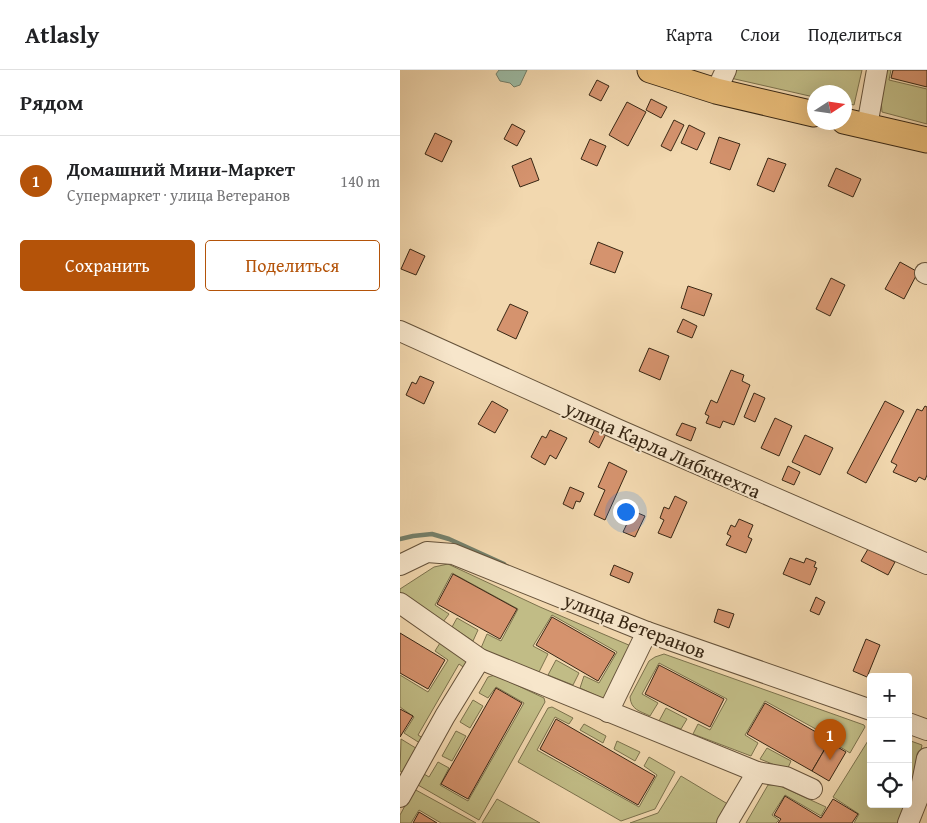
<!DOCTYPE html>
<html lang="ru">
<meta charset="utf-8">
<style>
:root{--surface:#fff;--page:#f2f2f2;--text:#202124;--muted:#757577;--line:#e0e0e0;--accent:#b45309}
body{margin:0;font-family:"Gentium Book Plus",serif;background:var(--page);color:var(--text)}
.controls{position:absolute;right:15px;bottom:15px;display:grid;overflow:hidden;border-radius:5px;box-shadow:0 5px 20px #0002}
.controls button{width:45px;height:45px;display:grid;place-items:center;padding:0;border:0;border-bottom:1px solid var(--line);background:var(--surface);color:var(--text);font:25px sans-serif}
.compass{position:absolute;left:407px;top:15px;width:45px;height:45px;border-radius:50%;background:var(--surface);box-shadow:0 5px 20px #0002;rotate:78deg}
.you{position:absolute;left:225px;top:441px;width:18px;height:18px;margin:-12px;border:4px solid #fff;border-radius:50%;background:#1a73e8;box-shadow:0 0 0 8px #1a73e833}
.badge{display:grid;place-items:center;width:32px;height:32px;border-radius:50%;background:var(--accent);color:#fff;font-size:16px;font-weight:700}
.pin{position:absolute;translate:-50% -41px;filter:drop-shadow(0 1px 2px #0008)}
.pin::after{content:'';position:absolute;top:26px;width:18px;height:15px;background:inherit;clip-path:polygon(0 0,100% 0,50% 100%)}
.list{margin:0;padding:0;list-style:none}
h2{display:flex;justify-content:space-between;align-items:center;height:65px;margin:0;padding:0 20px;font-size:21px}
h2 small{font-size:16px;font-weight:400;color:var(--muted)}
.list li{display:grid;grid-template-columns:32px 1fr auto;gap:15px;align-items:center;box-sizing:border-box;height:90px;padding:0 20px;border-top:1px solid var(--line)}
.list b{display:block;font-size:19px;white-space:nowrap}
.list p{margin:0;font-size:16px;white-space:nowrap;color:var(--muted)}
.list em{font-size:16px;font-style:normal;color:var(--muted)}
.actions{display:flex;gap:10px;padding:15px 20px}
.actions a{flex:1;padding:11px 0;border:1px solid var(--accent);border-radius:5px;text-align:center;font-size:18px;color:var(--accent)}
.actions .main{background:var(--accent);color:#fff}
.icon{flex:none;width:28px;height:28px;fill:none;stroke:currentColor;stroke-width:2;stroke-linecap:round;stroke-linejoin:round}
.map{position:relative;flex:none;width:527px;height:753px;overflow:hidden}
header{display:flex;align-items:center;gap:30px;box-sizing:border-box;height:70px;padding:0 25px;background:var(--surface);border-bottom:1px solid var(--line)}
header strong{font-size:24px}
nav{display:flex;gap:28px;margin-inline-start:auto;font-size:18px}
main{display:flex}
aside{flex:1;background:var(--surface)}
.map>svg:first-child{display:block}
.green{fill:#c1bc86;stroke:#7c724d}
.water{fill:#9cbba5;stroke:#74806b}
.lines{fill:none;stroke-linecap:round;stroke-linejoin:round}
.stream{stroke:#74806b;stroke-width:4.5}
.building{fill:#d5936e;stroke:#382714}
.minor-casing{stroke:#66533b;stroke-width:22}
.major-casing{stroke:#382714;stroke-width:27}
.minor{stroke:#f7e6cb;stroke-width:20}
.major{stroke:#e9bc78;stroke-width:25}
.labels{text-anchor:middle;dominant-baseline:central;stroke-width:4;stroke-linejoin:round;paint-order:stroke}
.street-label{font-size:20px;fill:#382714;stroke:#f7e6cb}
</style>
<header>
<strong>Atlasly</strong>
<nav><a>Карта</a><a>Слои</a><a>Поделиться</a></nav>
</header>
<main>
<aside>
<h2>Рядом<small></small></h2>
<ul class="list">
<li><span class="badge">1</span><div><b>Домашний Мини-Маркет</b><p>Супермаркет · улица Ветеранов</p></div><em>140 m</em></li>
</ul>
<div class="actions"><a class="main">Сохранить</a><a>Поделиться</a></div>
</aside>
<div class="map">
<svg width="527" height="753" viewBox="0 0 527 753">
<rect width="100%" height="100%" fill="#f2d8af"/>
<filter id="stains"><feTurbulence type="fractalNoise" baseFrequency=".004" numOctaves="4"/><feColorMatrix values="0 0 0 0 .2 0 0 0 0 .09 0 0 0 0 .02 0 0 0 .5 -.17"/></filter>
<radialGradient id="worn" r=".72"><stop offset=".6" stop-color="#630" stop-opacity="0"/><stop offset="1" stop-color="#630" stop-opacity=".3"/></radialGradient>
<g class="green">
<polygon points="329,0 462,0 454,35 445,33 444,22 414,22 414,27 326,7"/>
<polygon points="484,0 491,0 489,10 527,19 527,54 482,42 480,17"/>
<polygon points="48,494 140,537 231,576 208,626 202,628 180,618 184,606 199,613 217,582 152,545 133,576 148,584 139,602 92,585 81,578 87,564 101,571 118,539 52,503 35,535 49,544 43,552 0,523 0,519 34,497"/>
<polygon points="57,548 78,560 73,571 52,557"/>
<polygon points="40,573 65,588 67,593 66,599 59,594 18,665 26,670 23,675 4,663 14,647 0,637 0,605 28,622 48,590 35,581"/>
<path d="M264,584L464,655L465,657L450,683L432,672V668L365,631L345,665L358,673L351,686L293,664L298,654L310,660L327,629L259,593L242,624L258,633L250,646C240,641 231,640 230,627L249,591L255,587Z"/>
<polygon points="156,590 179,603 173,615 148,605"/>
<polygon points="95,605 144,628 145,632 79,750 18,715 24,704 29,707 38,692 49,698 40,715 68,731 124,633 96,617 88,628 79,623 88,607"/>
<polygon points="73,630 83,636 70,658 60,652"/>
<polygon points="152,637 173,648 169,654 155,647 137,680 239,737 257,705 244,696 249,687 275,702 255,739 221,751 118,692 148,638"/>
<polygon points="266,638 287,649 281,659 259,651"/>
<polygon points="184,654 206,666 203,673 180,660"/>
<polygon points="56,661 66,666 52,691 42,686"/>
<polygon points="471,666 471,734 508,734 508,670 522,675 514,719 502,753 454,753 459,744 433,727"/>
<polygon points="1,669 19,680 6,704 0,701"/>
<polygon points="217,671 240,682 235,691 214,679"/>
<polygon points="367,678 391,691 387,700 360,689"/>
<polygon points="281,706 331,736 322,753 230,753 258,743"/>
<polygon points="368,715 378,715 426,737 421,746 385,725 372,745 379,750 376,753 346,753"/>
<polygon points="14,719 76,753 41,753 19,740 11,753 0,753 0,745"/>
<polygon points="97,729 140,753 82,753"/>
</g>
<polygon class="water" points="99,0 127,0 120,15 114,17 110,13 100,11 96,4"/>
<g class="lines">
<polyline class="stream" points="0,469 13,466 32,464 49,469 104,494"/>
</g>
<g class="building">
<polygon points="493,0 527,0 527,17 491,8"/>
<polygon points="197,10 209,16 201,31 189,25"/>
<polygon points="251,29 267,37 261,48 246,40"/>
<polygon points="227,32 246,42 228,76 209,65"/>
<polygon points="274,50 284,55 271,81 261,76"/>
<polygon points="112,54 125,61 117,76 104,69"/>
<polygon points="289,55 305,63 297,80 281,73"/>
<polygon points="35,63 52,71 42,92 25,84"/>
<polygon points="319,67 340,74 330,100 310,93"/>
<polygon points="190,69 206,76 197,96 181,89"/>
<polygon points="131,88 139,110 120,117 112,96"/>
<polygon points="368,88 386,94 374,122 357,115"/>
<polygon points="436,98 461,109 453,127 428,116"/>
<polygon points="198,172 223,182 215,203 190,194"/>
<polygon points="10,179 25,186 16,205 1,199"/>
<polygon points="500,192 518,202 504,229 485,219"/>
<polygon points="431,208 445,215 430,246 416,239"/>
<polygon points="288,216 312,224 304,246 281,238"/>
<polygon points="110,234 128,242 116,269 97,260"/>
<polygon points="283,249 297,256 292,268 277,262"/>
<polygon points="249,278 269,286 260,310 239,301"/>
<polygon points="331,300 344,305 342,311 350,315 334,355 323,351 320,358 306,353 309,346 305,344 311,330 317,333"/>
<polygon points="20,306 34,312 24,334 6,325 12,312 16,314"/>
<polygon points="354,323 365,328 355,352 344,347"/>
<polygon points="92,331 108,340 95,363 78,354"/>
<polygon points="485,331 504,341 466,413 447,403"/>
<polygon points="525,336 527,337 527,405 525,410 519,407 516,412 493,402 497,395 491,392 517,339 522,341"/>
<polygon points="375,348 392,356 379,386 361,378"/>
<polygon points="282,353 296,358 291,371 276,365"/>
<polygon points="196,357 207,362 199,378 189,372"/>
<polygon points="150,360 167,368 156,389 150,385 145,395 131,387 142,366 146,368"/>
<polygon points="405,365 433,378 420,405 392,392"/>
<polygon points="209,392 227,401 205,450 194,445 205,420 198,417"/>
<polygon points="388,396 400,402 394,415 382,410"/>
<polygon points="170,417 184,423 180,432 176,431 173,439 163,434"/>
<polygon points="275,426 287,432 271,468 258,463 264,450 260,448 264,437 269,439"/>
<polygon points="233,441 245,446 235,467 223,462"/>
<polygon points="339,449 353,455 348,467 352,469 346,483 326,475 331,466 327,464 331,455 335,457"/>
<polygon points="468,479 495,492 488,505 461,491"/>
<polygon points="390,488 404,493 406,488 416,492 414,497 417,498 410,515 383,504"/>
<polygon points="214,495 233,503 229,513 210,505"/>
<polygon points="53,504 117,539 100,569 37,534"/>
<polygon points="416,527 425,532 419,545 410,541"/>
<polygon points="318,539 334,544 329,558 314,552"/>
<polygon points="152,547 215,583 198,611 136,575"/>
<polygon points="0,563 45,590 28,619 0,603"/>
<polygon points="466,569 480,575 467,607 453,601"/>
<polygon points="259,595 324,629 310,657 245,624"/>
<polygon points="96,618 122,633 68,729 41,714"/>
<polygon points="365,633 430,670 412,701 347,664"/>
<polygon points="0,639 13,646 0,667"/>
<polygon points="156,649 255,706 238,735 140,679"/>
<polygon points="429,672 446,682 429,711 412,701"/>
<polygon points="385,726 421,748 433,729 458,744 452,753 378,753 381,749 374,745"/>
<polygon points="19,742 37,753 13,753"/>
</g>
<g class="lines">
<defs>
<g id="minor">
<polyline points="316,21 326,0"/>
<polyline points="467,56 477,0"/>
<polyline points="525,203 527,204"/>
<polyline points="0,261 217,359 527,494"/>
<polyline points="0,495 27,482 53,484 247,562 471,640"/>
<polyline points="0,533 80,589 357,702 386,707 412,719"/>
<polyline points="208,642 247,562"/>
<polyline points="508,653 527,660"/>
<polyline points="0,727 45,646 80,589"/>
<polyline points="327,753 357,702"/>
<polyline points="508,753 520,723 527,688"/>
</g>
<g id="major">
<polyline points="250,0 316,21 414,44"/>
<polyline points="444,51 527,70"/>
</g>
</defs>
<use href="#minor" class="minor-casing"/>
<use href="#major" class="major-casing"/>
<use href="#minor" class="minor"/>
<use href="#major" class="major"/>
</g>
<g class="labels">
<g class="street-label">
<text transform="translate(263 379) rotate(24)">улица Карла Либкнехта</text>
<text transform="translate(235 555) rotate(21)">улица Ветеранов</text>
</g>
</g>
<rect width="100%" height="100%" filter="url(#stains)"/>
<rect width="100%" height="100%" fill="url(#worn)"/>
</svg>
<div class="controls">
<button>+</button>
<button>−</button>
<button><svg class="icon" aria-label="locate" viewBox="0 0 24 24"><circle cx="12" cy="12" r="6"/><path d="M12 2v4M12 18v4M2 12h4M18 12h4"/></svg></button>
</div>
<svg class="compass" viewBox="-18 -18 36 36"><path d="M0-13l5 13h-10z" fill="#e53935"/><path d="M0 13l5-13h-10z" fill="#757577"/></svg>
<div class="you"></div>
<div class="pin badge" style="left:430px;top:690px">1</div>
</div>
</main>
